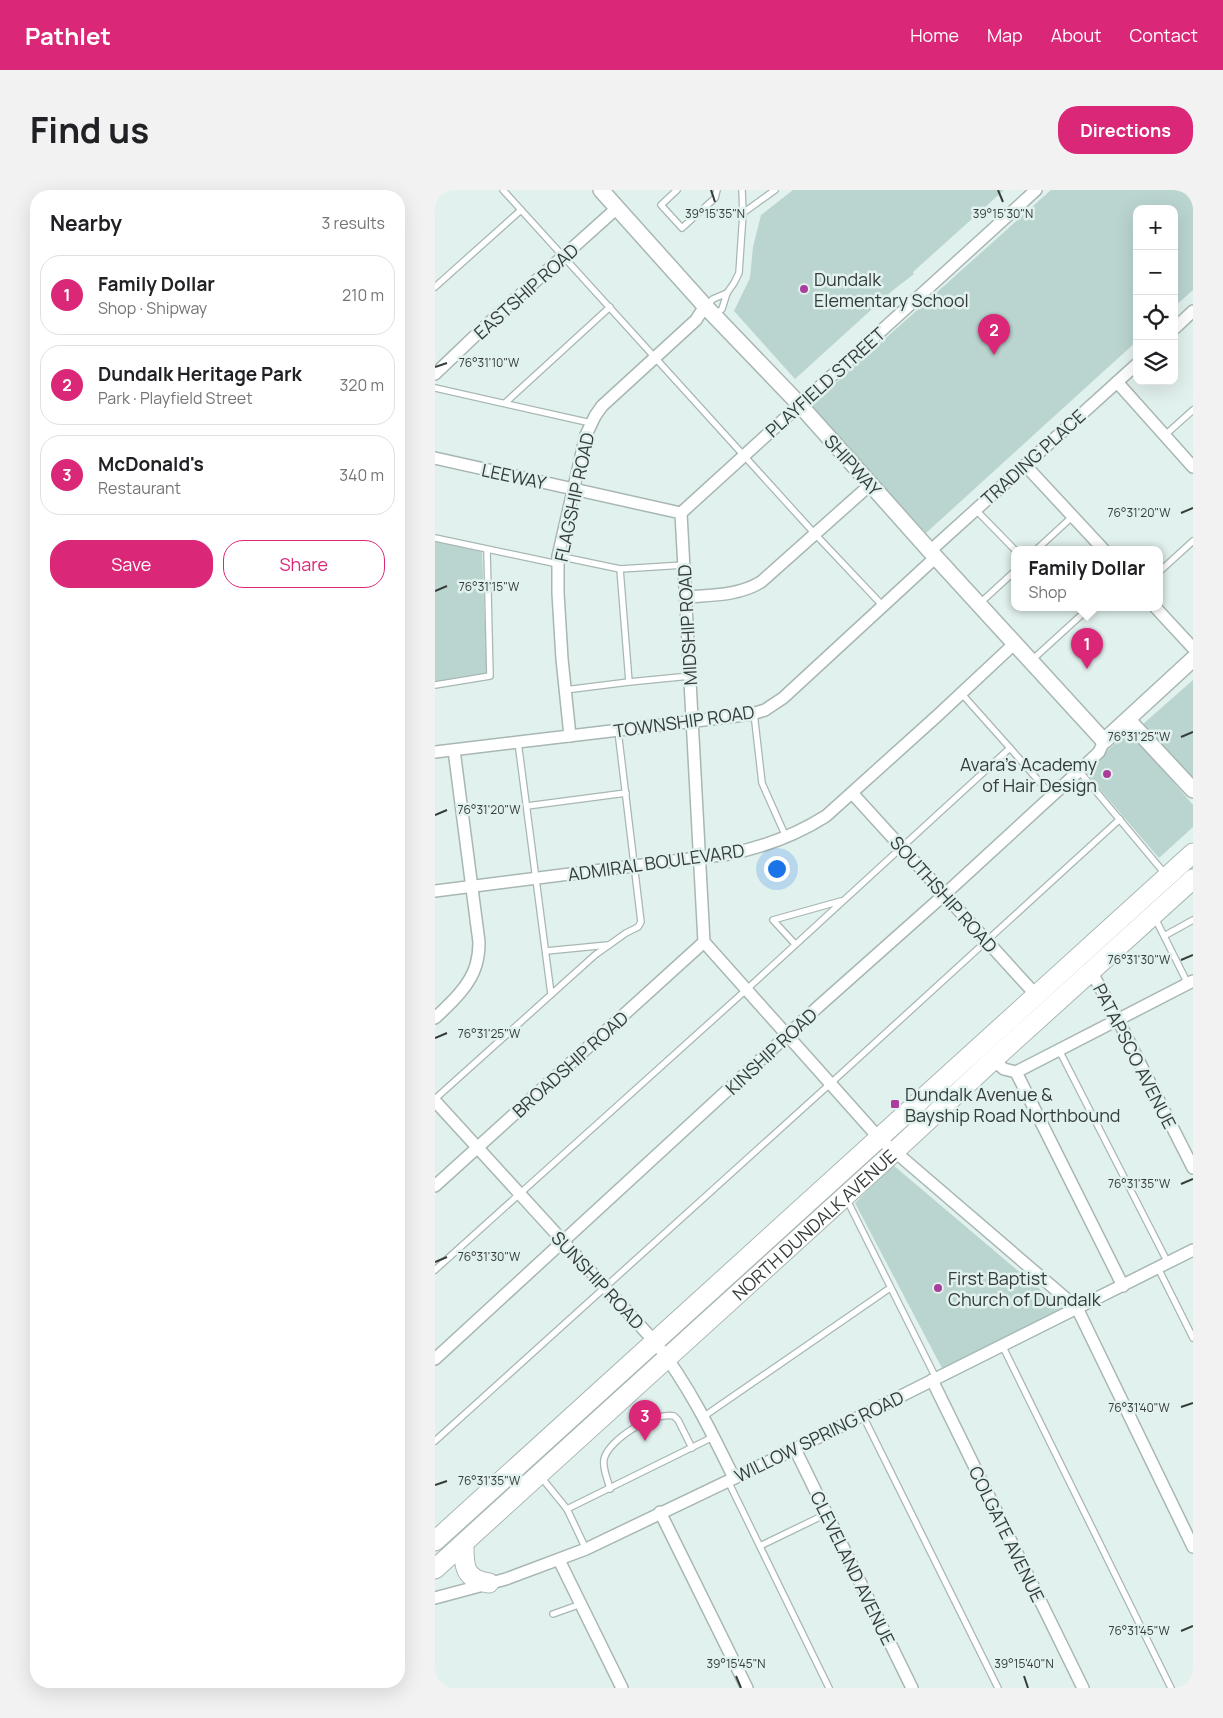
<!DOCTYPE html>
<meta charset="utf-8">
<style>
:root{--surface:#fff;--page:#f2f2f2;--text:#202124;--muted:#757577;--line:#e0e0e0;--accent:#db2777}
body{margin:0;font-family:Manrope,sans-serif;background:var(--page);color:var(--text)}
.controls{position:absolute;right:15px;top:15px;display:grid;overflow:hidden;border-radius:10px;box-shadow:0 5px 20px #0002}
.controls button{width:45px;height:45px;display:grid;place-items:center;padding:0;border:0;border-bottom:1px solid var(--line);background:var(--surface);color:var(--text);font:25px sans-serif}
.you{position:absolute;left:341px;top:678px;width:18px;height:18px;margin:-12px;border:4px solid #fff;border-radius:50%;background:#1a73e8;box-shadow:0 0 0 8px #1a73e833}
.badge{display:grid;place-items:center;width:32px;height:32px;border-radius:50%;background:var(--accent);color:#fff;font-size:16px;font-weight:700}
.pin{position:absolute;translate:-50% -41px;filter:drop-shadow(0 1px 2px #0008)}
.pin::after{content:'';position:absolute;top:26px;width:18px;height:15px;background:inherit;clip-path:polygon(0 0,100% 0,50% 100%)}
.popup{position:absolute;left:576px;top:356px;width:152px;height:65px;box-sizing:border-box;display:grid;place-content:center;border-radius:10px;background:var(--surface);filter:drop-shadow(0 1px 4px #0005);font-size:16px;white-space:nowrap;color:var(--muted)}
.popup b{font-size:19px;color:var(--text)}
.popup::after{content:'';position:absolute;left:50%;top:100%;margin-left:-10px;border:10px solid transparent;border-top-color:var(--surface)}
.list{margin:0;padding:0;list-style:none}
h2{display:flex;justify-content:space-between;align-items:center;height:65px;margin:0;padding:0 20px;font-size:21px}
h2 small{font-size:16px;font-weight:400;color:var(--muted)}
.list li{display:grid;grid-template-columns:32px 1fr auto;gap:15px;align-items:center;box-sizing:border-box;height:80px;margin:0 10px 10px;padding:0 10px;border:1px solid var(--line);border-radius:20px}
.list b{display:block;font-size:19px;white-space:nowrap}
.list p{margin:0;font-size:16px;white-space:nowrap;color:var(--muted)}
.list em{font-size:16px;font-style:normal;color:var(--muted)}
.actions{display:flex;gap:10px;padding:15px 20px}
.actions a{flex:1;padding:11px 0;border:1px solid var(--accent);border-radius:20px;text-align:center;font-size:18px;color:var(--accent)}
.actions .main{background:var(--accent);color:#fff}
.icon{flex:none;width:28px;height:28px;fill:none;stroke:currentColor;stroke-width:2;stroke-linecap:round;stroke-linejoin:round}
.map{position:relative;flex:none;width:758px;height:1498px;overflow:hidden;border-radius:20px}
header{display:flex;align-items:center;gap:30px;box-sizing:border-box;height:70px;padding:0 25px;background:var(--accent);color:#fff}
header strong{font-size:24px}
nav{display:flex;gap:28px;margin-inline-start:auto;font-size:18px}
.intro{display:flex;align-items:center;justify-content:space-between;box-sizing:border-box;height:120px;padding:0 30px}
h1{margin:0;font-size:35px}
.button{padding:12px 22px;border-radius:20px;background:var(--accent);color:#fff;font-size:18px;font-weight:700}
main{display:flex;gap:30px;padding:0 30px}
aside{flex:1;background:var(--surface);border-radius:20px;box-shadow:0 5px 20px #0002}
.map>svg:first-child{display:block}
.green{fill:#bad4cf}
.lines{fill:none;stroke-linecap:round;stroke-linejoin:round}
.service-casing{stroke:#a8b7b4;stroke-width:8}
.minor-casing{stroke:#a8b7b4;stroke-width:14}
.tertiary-casing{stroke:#a8b7b4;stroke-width:18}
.primary-casing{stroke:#a8b7b4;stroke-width:21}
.service{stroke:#fff;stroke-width:5.5}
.minor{stroke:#fff;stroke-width:11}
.tertiary{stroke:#fff;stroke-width:15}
.primary{stroke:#fff;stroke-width:19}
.ticks{fill:none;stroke:#353c3a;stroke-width:2}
.poi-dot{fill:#ab3e9d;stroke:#e1f1ee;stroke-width:2}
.labels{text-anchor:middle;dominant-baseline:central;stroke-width:5;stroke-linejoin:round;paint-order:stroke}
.poi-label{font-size:18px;fill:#353c3a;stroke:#e1f1ee;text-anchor:start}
.street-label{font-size:18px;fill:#353c3a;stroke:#e1f1ee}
.ticks-label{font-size:12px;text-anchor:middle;fill:#353c3a;stroke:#e1f1ee;stroke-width:5;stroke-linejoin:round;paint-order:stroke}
</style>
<header>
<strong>Pathlet</strong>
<nav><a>Home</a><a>Map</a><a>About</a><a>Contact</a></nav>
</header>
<div class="intro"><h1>Find us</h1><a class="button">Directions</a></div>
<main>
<aside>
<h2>Nearby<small>3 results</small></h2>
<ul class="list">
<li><span class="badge">1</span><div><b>Family Dollar</b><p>Shop · Shipway</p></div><em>210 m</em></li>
<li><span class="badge">2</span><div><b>Dundalk Heritage Park</b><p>Park · Playfield Street</p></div><em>320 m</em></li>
<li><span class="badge">3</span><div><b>McDonald's</b><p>Restaurant</p></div><em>340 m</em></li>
</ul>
<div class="actions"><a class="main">Save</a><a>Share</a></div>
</aside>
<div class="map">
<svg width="758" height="1498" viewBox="0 0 758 1498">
<rect width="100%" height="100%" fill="#e1f1ee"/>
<g class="green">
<polygon points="358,0 569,0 478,82 479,84 457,101 360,189 299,121 315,88 318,57 326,25"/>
<polygon points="616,0 758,0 758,100 739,117 739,19 702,19 702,151 491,343 375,216"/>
<polygon points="0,351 47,362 52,485 0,493"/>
<polygon points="758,490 758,589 707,535"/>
<polygon points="698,545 758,615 758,637 724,668 650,582 687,547"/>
<polygon points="458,975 627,1118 508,1180 420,1013"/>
</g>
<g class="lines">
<defs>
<g id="service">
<polyline points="68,0 380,344 448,416"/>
<polyline points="242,0 226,15 247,38 280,8 282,0"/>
<polyline points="308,23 340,0"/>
<polyline points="0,97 86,20"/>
<polyline points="271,116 278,109 292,103"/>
<polyline points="280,125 287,119 292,103 299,93 304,83 308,23 307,0"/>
<polyline points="0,198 156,233"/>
<polyline points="70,213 175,117"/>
<polyline points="729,246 758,220"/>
<polyline points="540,319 580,360"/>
<polyline points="0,348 123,374"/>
<polyline points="601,360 638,326"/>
<polyline points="123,366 185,379 249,375"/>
<polyline points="185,379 194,492"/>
<polyline points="724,382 758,351"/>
<polyline points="544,414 580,381"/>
<polyline points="597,470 654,418"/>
<polyline points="0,495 55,486 52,360"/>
<polyline points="130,500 194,492 255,486"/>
<polyline points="526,503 575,558"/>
<polyline points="319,523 327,593 351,647"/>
<polyline points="83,552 116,804"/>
<polyline points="644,581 731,685"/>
<polyline points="92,616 191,603"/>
<polyline points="720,728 729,746 758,730"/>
<polyline points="729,746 753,794"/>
<polyline points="360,754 338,730 406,711"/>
<polyline points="111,761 173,755"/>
<polyline points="624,860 733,1073"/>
<polyline points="0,909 160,765 191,743 203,737 206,732 183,541"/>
<polyline points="411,1008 501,1188"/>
<polyline points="723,1078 758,1148"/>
<polyline points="0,1080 311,800 575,558 616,605"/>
<polyline points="567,1155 736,1498"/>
<polyline points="427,1224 563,1498"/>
<polyline points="268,1227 455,1098"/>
<polyline points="0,1251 396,893 685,629"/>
<polyline points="106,1287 132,1319 151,1359"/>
<polyline points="293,1291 394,1498"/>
<path d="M175,1299C173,1290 167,1278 169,1269C174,1249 220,1221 239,1226L243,1230L257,1258"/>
<polyline points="132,1319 278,1247"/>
<polyline points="325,1356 391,1324"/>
<polyline points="118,1424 146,1414"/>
</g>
<g id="minor">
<polyline points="739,139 758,121"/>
<polyline points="0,184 45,141 182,18"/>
<polyline points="682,192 758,277"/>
<polyline points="0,268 246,323"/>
<polyline points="590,275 669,360"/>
<polyline points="246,323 601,0"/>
<polyline points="246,323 269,752"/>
<polyline points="495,361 702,174"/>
<path d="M251,407C276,405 303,406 326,392L436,294"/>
<polyline points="721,418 758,458"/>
<polyline points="135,546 127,469 123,403 123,366 151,245 160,226 167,216 261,130 270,116"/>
<polyline points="0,562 294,527 317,524 330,520 348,508 501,367"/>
<polyline points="417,603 601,805"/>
<path d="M0,701L294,664C329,657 361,645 391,626L502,526L579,454"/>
<polyline points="269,752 444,948 642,1118 758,1357"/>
<polyline points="656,781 683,830 758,978"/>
<path d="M0,828C15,814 35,796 41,775C43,768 44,759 44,752L19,560"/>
<polyline points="558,870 569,879 581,882 758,791"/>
<polyline points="581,882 688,1096"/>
<path d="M0,911L220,1152C253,1194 276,1241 299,1288"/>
<polyline points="0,996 269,752"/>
<polyline points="0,1169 384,816 510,704 644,581 664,562 669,551"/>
<polyline points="497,1190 648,1498"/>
<polyline points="360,1259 477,1498"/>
<polyline points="225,1322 312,1498"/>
<polyline points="124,1370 187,1498"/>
<polyline points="0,1408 71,1389 151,1359 360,1259 758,1060"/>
</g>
<g id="tertiary">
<polyline points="166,0 270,116 365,215 495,361 669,551 758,469"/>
<polyline points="693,530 758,600"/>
</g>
<g id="primary">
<polyline points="0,1351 758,663"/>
<path d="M29,1353C29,1375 28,1389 54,1393"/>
<path id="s1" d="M0,1379L460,961L558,870L758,689"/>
</g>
</defs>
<use href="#service" class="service-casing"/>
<use href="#minor" class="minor-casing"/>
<use href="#tertiary" class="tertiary-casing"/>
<use href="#primary" class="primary-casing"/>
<use href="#service" class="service"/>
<use href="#minor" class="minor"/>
<use href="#tertiary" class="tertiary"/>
<use href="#primary" class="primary"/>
</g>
<path class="ticks" d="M276,0L280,12M563,0L568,12M0,177L12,173M746,323L758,318M0,401L12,396M746,547L758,542M0,625L12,620M746,770L758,765M0,848L12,843M746,994L758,989M0,1072L12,1067M746,1217L758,1213M0,1295L12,1291M746,1441L758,1436M301,1486L306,1498M589,1486L593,1498"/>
<g class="poi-dot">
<circle cx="369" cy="99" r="5"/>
<circle cx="672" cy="584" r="5"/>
<rect x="455" y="909" width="10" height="10" rx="2.5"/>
<circle cx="503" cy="1098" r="5"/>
</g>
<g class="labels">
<g class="poi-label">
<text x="379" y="89">Dundalk<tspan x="379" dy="21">Elementary School</tspan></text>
<text x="662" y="574" text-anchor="end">Avara's Academy<tspan x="662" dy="21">of Hair Design</tspan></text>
<text x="470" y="904">Dundalk Avenue &amp;<tspan x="470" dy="21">Bayship Road Northbound</tspan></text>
<text x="513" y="1088">First Baptist<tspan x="513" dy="21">Church of Dundalk</tspan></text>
</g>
<g class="street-label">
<text transform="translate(91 101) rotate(-42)">EASTSHIP ROAD</text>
<text transform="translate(390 192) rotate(-42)">PLAYFIELD STREET</text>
<text transform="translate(598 267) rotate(-42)">TRADING PLACE</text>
<text transform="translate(418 275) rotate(48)">SHIPWAY</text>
<text transform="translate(79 286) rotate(12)">LEEWAY</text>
<text transform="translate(139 307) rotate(-78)">FLAGSHIP ROAD</text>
<text transform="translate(252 435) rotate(-93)">MIDSHIP ROAD</text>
<text transform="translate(249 531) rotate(-8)">TOWNSHIP ROAD</text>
<text transform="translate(221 672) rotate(-8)">ADMIRAL BOULEVARD</text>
<text transform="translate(509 704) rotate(48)">SOUTHSHIP ROAD</text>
<text transform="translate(336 861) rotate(-43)">KINSHIP ROAD</text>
<text transform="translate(700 866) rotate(63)">PATAPSCO AVENUE</text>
<text transform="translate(135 874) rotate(-42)">BROADSHIP ROAD</text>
<text stroke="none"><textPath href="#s1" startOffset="512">NORTH DUNDALK AVENUE</textPath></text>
<text transform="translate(163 1090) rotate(47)">SUNSHIP ROAD</text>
<text transform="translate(384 1246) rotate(-26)">WILLOW SPRING ROAD</text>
<text transform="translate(572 1344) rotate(64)">COLGATE AVENUE</text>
<text transform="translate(418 1378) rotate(64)">CLEVELAND AVENUE</text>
</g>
</g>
<g class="ticks-label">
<text x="280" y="28">39°15'35"N</text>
<text x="568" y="28">39°15'30"N</text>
<text x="54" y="177">76°31'10"W</text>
<text x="704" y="327">76°31'20"W</text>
<text x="54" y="401">76°31'15"W</text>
<text x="704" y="551">76°31'25"W</text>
<text x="54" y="624">76°31'20"W</text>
<text x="704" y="774">76°31'30"W</text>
<text x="54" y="848">76°31'25"W</text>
<text x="704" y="998">76°31'35"W</text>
<text x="54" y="1071">76°31'30"W</text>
<text x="704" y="1222">76°31'40"W</text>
<text x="54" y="1295">76°31'35"W</text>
<text x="704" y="1445">76°31'45"W</text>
<text x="301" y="1478">39°15'45"N</text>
<text x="589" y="1478">39°15'40"N</text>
</g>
</svg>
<div class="controls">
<button>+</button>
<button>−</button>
<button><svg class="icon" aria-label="locate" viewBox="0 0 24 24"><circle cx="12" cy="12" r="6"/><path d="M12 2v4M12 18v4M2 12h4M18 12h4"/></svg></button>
<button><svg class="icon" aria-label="layers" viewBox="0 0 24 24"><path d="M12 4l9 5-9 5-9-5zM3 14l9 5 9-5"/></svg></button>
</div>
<div class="you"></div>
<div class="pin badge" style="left:652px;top:479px">1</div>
<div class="popup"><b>Family Dollar</b>Shop</div>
<div class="pin badge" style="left:559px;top:165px">2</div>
<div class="pin badge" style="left:210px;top:1251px">3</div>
</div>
</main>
